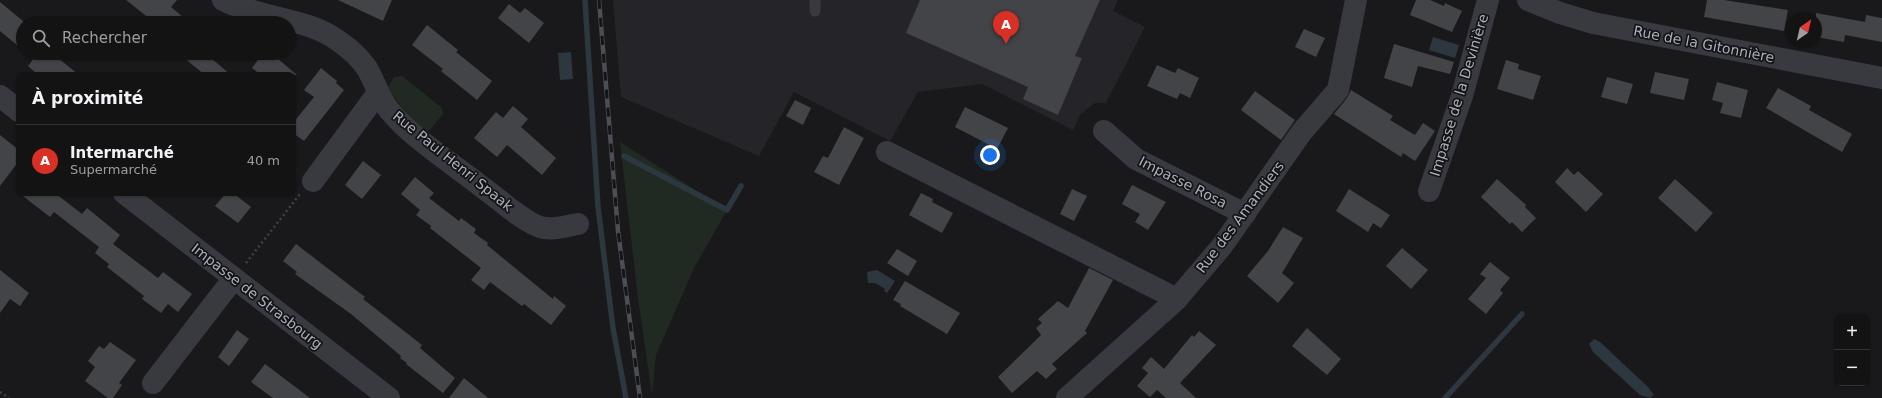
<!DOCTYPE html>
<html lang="fr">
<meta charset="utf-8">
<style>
:root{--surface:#131314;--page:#202022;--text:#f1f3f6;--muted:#9d9ea0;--line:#323234;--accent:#d93025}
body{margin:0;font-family:"DejaVu Sans",sans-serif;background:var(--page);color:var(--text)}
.controls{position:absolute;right:12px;bottom:12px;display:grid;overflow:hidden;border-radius:8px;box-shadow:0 1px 3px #0004}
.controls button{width:36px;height:36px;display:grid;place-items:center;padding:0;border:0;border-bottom:1px solid var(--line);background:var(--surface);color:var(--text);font:20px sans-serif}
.compass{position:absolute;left:1786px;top:12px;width:36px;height:36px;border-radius:50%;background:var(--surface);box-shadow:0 1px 3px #0004;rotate:34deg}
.you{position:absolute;left:990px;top:155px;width:14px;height:14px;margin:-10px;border:3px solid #fff;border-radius:50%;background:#1a73e8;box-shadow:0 0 0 6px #1a73e833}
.badge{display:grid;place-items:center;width:26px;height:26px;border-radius:50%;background:var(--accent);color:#fff;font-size:13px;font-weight:700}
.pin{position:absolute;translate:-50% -33px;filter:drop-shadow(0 1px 2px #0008)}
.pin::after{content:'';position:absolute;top:21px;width:14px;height:12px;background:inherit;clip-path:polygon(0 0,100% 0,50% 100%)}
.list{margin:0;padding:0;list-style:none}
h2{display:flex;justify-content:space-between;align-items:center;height:52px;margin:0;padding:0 16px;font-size:17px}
h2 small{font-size:13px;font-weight:400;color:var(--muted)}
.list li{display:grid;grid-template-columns:26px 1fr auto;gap:12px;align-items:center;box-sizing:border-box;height:72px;padding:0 16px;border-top:1px solid var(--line)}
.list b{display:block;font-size:15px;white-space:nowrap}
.list p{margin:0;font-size:13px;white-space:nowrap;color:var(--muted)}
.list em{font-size:13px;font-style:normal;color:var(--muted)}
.icon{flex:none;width:22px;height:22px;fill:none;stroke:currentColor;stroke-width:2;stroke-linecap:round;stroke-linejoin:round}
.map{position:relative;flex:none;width:1882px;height:398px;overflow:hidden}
.search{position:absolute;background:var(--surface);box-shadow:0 1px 3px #0004;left:16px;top:16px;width:280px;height:44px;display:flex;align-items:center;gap:10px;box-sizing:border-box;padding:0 14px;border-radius:22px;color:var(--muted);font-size:15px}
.panel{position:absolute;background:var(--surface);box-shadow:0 1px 3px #0004;left:16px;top:72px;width:280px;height:124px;border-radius:8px}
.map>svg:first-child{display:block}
.built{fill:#252428}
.green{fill:#202a22}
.water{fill:#2d3740}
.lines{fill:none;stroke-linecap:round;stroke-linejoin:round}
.stream{stroke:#2d3740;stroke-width:5.5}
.building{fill:#434448}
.path{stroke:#3f4147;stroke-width:2.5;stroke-dasharray:2 3;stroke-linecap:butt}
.lane{stroke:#393a40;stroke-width:11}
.street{stroke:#393a40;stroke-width:22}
.rail-casing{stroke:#4c4e56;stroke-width:4.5}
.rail{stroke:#141416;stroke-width:3;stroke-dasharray:9;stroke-linecap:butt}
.labels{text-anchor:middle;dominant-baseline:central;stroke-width:3.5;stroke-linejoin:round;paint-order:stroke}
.street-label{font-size:14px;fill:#aaafbc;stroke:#141416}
</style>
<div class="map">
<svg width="1882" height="398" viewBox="0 0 1882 398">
<rect width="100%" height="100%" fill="#19191b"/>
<polygon class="built" points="613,0 1118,0 1113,11 1145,27 1106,103 1095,103 1086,110 1080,115 1073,130 982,84 918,92 890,141 794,92 759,156 621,97"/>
<g class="green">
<path d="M402,76L442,108L443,114L428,132C411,119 399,106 388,87L394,77Z"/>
<polygon points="620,142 727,210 694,268 656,355 652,395 638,298"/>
</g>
<g class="water">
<polygon points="1433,37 1459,45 1455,58 1429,50"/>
<polygon points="571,52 573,79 560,80 558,53"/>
<polygon points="877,270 895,281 887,293 884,291 885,289 875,283 868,283 867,272"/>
<polygon points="1594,339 1600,342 1648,387 1654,395 1650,398 1640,395 1593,352 1589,344"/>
</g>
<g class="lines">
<g class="stream">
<polyline points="585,0 598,207 613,328 626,398"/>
<polyline points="624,156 727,210 741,186"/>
<polyline points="1445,398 1522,314"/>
</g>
</g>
<g class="building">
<polygon points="126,0 177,0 171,7 190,23 155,23"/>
<polygon points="338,0 392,0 383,21"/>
<polygon points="920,0 1100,0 1075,56 1082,58 1058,115 1023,99 1028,87 906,33"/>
<polygon points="1416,0 1430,0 1444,6 1445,3 1462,11 1452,32 1410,15"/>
<polygon points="1707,0 1724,0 1788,10 1784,31 1704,17"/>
<polygon points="0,2 23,21 23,50 0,31"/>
<polygon points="509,4 520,13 525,8 544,23 529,43 498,18"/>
<polygon points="1816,13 1865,22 1866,15 1882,18 1882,42 1845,35 1844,42 1816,37"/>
<polygon points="427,25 458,50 456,52 492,81 477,100 441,71 443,69 412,45"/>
<polygon points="1304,29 1325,38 1316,57 1295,47"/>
<polygon points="1394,44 1454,62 1450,74 1418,66 1412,87 1384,78"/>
<polygon points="38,53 52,53 79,75 38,75 28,66"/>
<polygon points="178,53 205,53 231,75 205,75"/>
<polygon points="263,53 271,53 297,75 261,75 252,68"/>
<polygon points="1506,60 1519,64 1518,69 1541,76 1533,100 1497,89"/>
<polygon points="1157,65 1175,73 1178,68 1199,78 1190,98 1180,93 1177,99 1147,86"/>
<polygon points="321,68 337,81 336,83 344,90 304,141 293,133 293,123 314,97 304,90"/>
<polygon points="1655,72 1689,79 1684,100 1650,93"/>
<polygon points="1607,77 1633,84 1627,104 1601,97"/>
<polygon points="1717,82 1748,90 1741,118 1720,113 1723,103 1712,100"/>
<polygon points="1778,88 1811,106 1809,110 1852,134 1842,152 1766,108"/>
<polygon points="1351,90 1393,116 1390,120 1415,135 1423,123 1435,131 1415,161 1403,153 1401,157 1334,114 1347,98"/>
<polygon points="1255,91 1295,120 1281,140 1241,110"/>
<polygon points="795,100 811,108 803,125 786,116"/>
<polygon points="513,106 528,119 521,127 556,158 542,175 507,145 497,157 474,138 496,112 503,118"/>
<polygon points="965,107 1008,128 997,149 955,127"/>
<polygon points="844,127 864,138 839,185 814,172 823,156 828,158"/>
<polygon points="0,135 19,150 19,161 0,186"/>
<polygon points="363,161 381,175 362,199 345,185"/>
<polygon points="1567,168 1574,175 1578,171 1603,194 1586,212 1555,182"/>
<polygon points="415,177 434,193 429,198 459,221 461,218 476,229 474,233 488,243 487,245 553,299 554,296 566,306 551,325 524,304 522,306 490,282 484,290 471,280 481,268 430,228 431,226 416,215 420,210 401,194"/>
<polygon points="1497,179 1526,205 1525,207 1536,218 1522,232 1512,222 1510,224 1481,197"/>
<polygon points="1675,179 1713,213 1696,232 1658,198"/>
<polygon points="1132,185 1166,202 1148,230 1135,222 1140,214 1122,204"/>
<polygon points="1072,189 1087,196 1074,221 1060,214"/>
<polygon points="1349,189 1390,215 1381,228 1373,223 1368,232 1336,211"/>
<polygon points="19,193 55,193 82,214 87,208 120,235 113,244 158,278 163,272 192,294 178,312 168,304 161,313 142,299 144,296 107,267 109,264 95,253 99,247 54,212 50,217"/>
<polygon points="226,193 233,193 251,207 238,223 215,206"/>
<polygon points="921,193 933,199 932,202 953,213 942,233 909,215"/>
<polygon points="1283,227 1303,238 1282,273 1294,283 1278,303 1247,276 1268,251"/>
<polygon points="296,244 365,297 363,299 422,345 420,348 455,378 443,393 406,364 407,363 400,358 401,356 351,314 295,274 297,272 283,261"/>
<polygon points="1402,248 1428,270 1411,289 1386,266"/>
<polygon points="897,249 917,261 908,276 887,263"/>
<polygon points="1490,262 1510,278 1500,290 1503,293 1486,314 1468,299 1486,278 1480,274"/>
<polygon points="1089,268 1113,280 1085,331 1087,333 1052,364 1057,369 1046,379 1037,371 1012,393 998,377 1041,335 1036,328 1042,323 1038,319 1058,301 1068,308"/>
<polygon points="0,270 29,293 20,306 10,299 0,313"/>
<polygon points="905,281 960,313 947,334 900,306 901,304 893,300"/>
<polygon points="1307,328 1341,359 1327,375 1292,346"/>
<polygon points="237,330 249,339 229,366 218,357"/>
<polygon points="1199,331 1216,345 1180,383 1196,398 1166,398 1157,390 1150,397 1137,386 1148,373 1142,368 1151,357 1164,369 1192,335 1194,337"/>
<polygon points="110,342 136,360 119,383 122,385 113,398 108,398 85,381 95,367 88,361 99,346 104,349"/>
<polygon points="265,364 310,398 273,398 251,382"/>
<polygon points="464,378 488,398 449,398"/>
</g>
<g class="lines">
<g class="path">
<polyline points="246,263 300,194"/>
<polyline points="0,392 9,398"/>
</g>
<polyline class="lane" points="815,0 815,11"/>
<g class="street">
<path d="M223,0C260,19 307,17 340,42C350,49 359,57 366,67C375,81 378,96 389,110C413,139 452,163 482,187C499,199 521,220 540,227C552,231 565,226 578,224"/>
<polyline points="1528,0 1560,13 1593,23 1882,78"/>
<polyline points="0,96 19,111"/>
<polyline points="1104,131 1136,159 1245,214"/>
<polyline points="887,152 1177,299"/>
<polyline points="313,181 377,94"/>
<polyline points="1429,191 1462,96 1488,0"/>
<polyline points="124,193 389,398"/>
<polyline points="153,383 234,278"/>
<polyline points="1067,398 1177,299 1222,246 1301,133 1338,90 1356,0"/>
</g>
<defs>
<polyline id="rail" points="599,0 618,231 640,398"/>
</defs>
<use href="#rail" class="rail-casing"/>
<use href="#rail" class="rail"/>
</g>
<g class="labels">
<g class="street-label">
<text transform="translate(1704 44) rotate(11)">Rue de la Gitonnière</text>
<text transform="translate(1459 95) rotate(-73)">Impasse de la Devinière</text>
<text transform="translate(453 161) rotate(39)">Rue Paul Henri Spaak</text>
<text transform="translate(1183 182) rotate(27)">Impasse Rosa</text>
<text transform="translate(1240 217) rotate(-53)">Rue des Amandiers</text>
<text transform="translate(257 296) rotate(38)">Impasse de Strasbourg</text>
</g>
</g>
</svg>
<div class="controls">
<button>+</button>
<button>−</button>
</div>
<svg class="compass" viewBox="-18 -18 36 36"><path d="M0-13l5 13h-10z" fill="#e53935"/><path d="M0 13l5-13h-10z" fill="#9d9ea0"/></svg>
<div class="you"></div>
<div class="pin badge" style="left:1006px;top:44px">A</div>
<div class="search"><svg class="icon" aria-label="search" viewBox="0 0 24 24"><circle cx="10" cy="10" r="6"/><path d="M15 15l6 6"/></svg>Rechercher</div>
<section class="panel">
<h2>À proximité<small></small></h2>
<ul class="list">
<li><span class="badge">A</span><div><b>Intermarché</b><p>Supermarché</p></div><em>40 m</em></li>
</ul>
</section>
</div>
